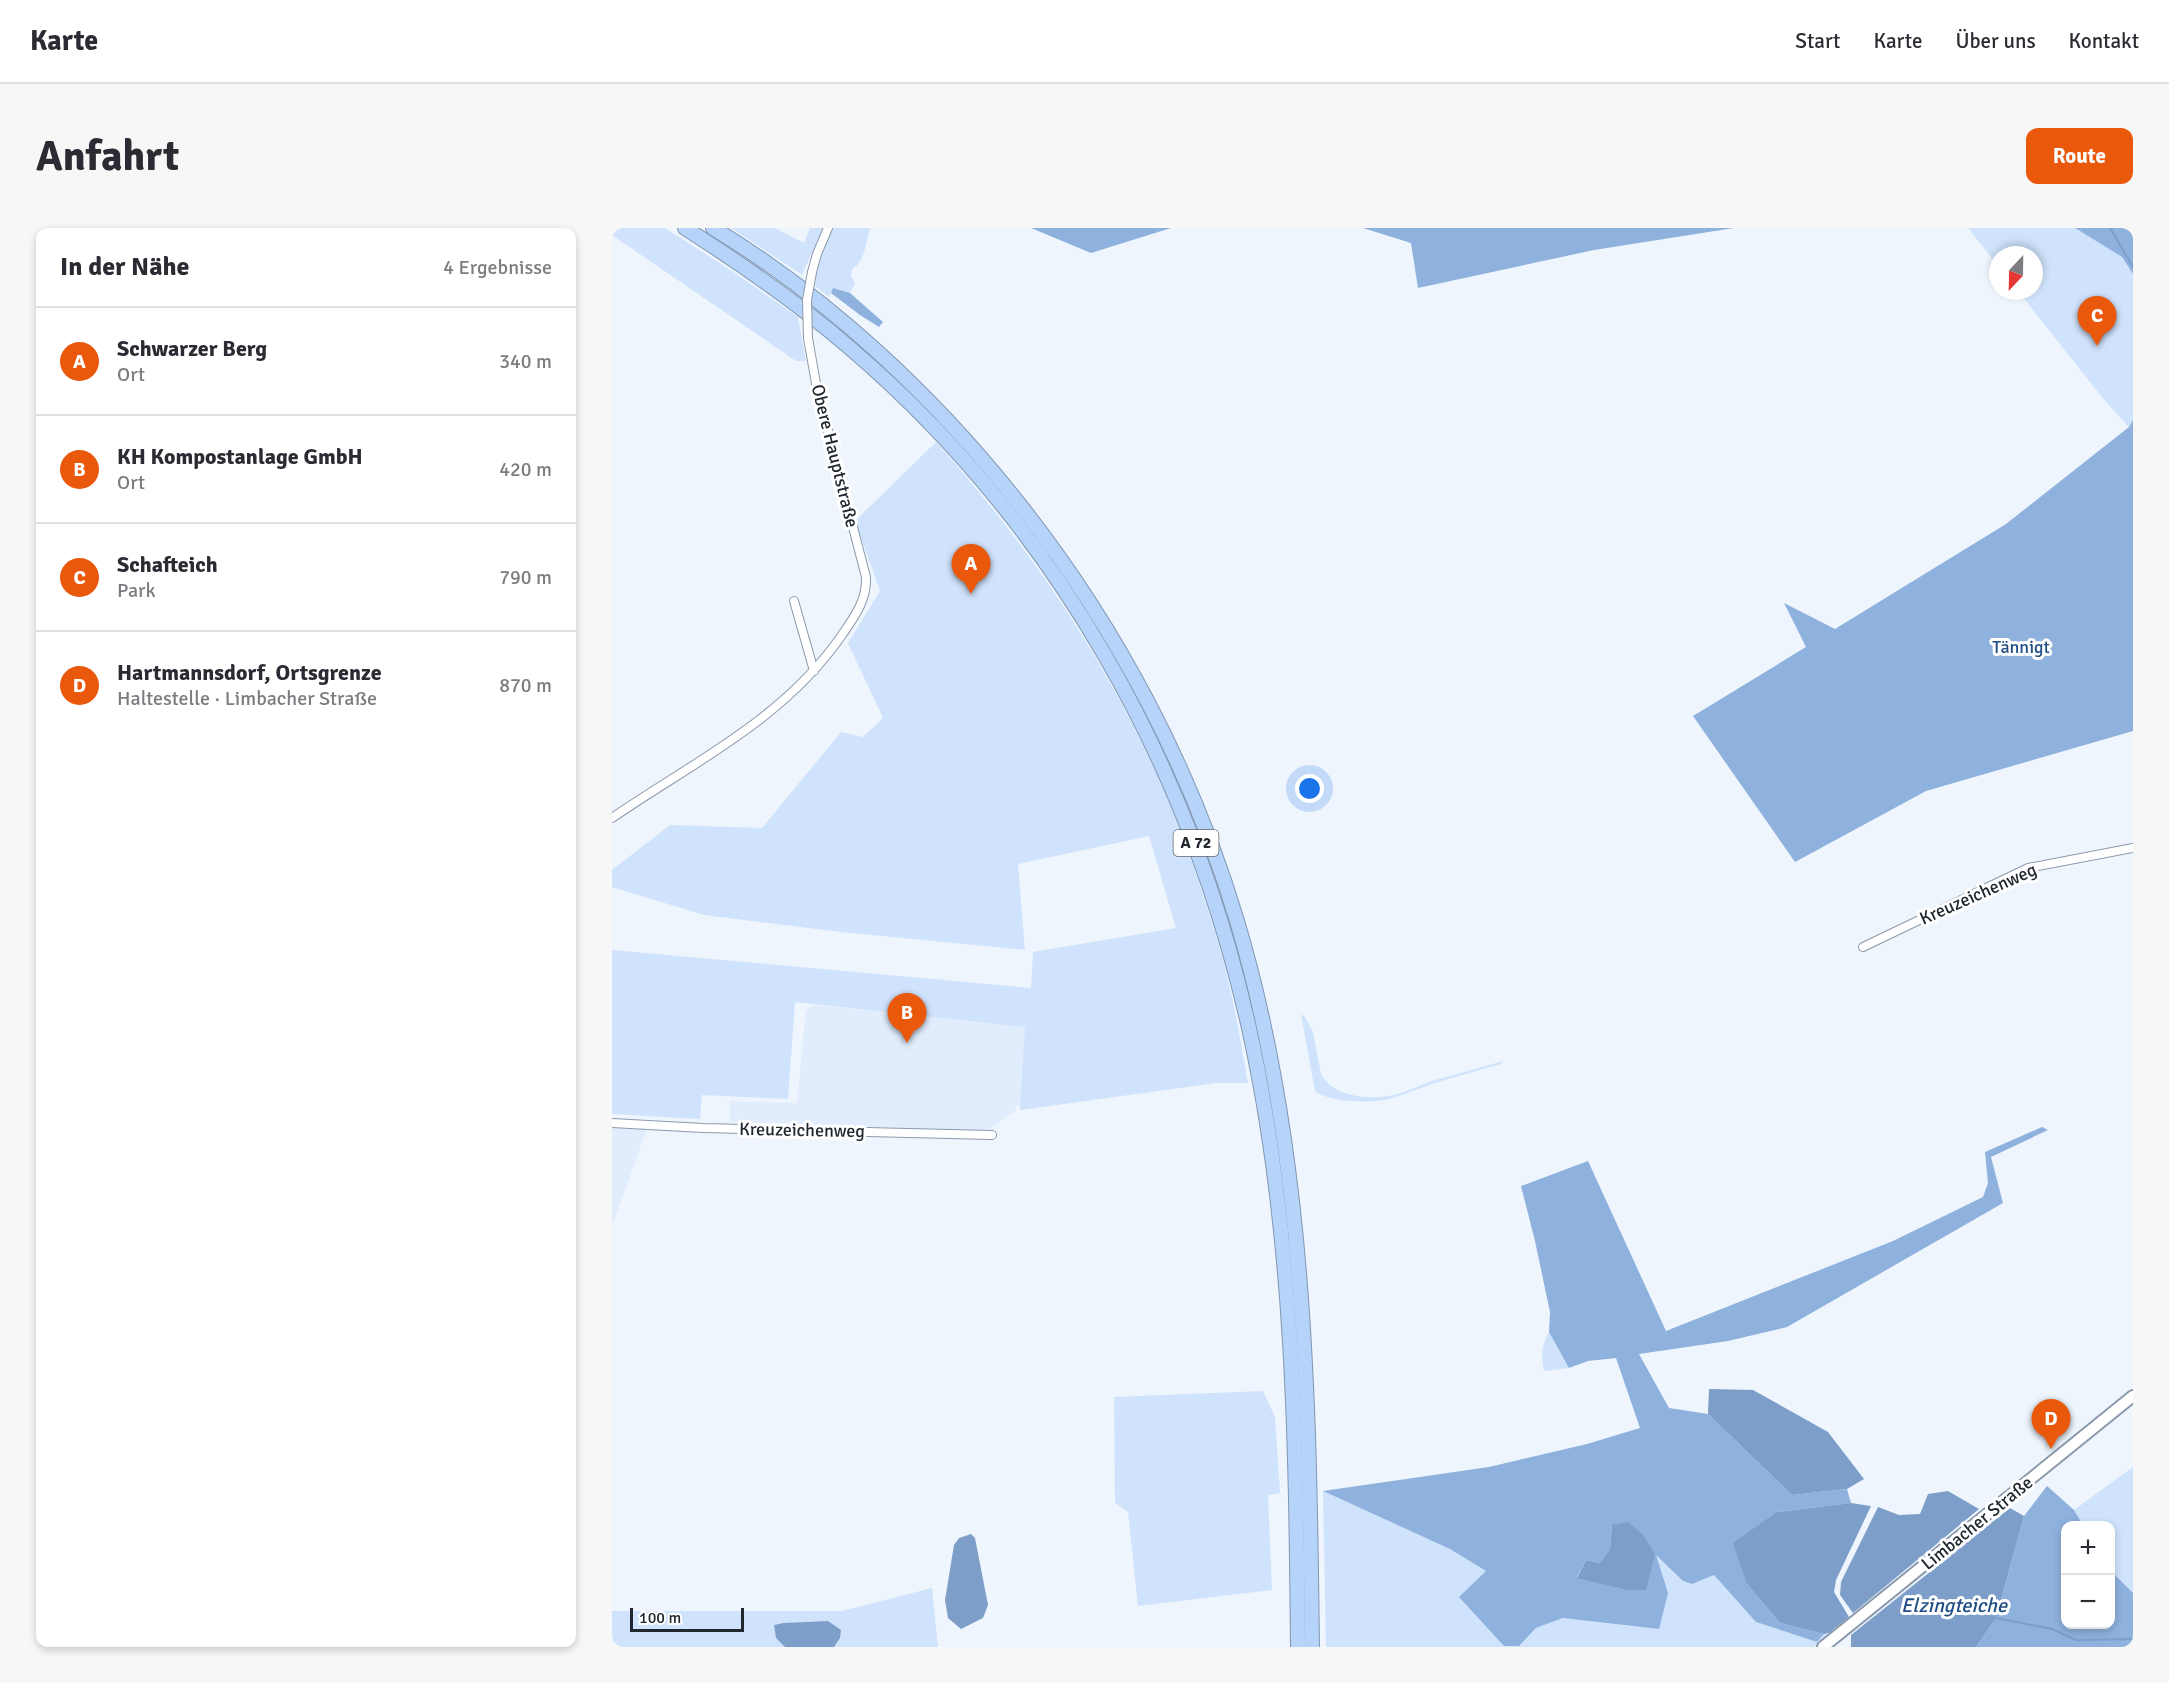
<!DOCTYPE html>
<html lang="de">
<meta charset="utf-8">
<style>
:root{--surface:#fff;--page:#f7f7f7;--text:#2b2b33;--muted:#7c7c81;--line:#e1e1e2;--accent:#ea580c}
body{margin:0;font-family:Signika,sans-serif;background:var(--page);color:var(--text)}
.controls{position:absolute;right:18px;bottom:18px;display:grid;overflow:hidden;border-radius:12px;box-shadow:0 3px 9px #0003}
.controls button{width:54px;height:54px;display:grid;place-items:center;padding:0;border:0;border-bottom:2px solid var(--line);background:var(--surface);color:var(--text);font:30px sans-serif}
.compass{position:absolute;left:1377px;top:18px;width:54px;height:54px;border-radius:50%;background:var(--surface);box-shadow:0 3px 9px #0003;rotate:202deg}
.scale{position:absolute;left:18px;bottom:15px;width:114px;box-sizing:border-box;padding-left:6px;border:3px solid #21272f;border-top:0;font-size:16px;line-height:21px;white-space:nowrap;color:#21272f;-webkit-text-stroke:4px #fff;paint-order:stroke}
.you{position:absolute;left:698px;top:561px;width:21px;height:21px;margin:-15px;border:4px solid #fff;border-radius:50%;background:#1a73e8;box-shadow:0 0 0 9px #1a73e833}
.badge{display:grid;place-items:center;width:39px;height:39px;border-radius:50%;background:var(--accent);color:#fff;font-size:20px;font-weight:700}
.pin{position:absolute;translate:-50% -50px;filter:drop-shadow(0 2px 3px #0008)}
.pin::after{content:'';position:absolute;top:32px;width:21px;height:18px;background:inherit;clip-path:polygon(0 0,100% 0,50% 100%)}
.list{margin:0;padding:0;list-style:none}
h2{display:flex;justify-content:space-between;align-items:center;height:78px;margin:0;padding:0 24px;font-size:26px}
h2 small{font-size:20px;font-weight:400;color:var(--muted)}
.list li{display:grid;grid-template-columns:39px 1fr auto;gap:18px;align-items:center;box-sizing:border-box;height:108px;padding:0 24px;border-top:2px solid var(--line)}
.list b{display:block;font-size:22px;white-space:nowrap}
.list p{margin:0;font-size:20px;white-space:nowrap;color:var(--muted)}
.list em{font-size:20px;font-style:normal;color:var(--muted)}
.map{position:relative;flex:none;width:1521px;height:1419px;overflow:hidden;border-radius:12px}
header{display:flex;align-items:center;gap:36px;box-sizing:border-box;height:84px;padding:0 30px;background:var(--surface);border-bottom:2px solid var(--line)}
header strong{font-size:28px}
nav{display:flex;gap:33px;margin-inline-start:auto;font-size:21px}
.intro{display:flex;align-items:center;justify-content:space-between;box-sizing:border-box;height:144px;padding:0 36px}
h1{margin:0;font-size:42px}
.button{padding:15px 27px;border-radius:12px;background:var(--accent);color:#fff;font-size:21px;font-weight:700}
main{display:flex;gap:36px;padding:0 36px}
aside{flex:1;background:var(--surface);border-radius:12px;box-shadow:0 3px 9px #0003}
.map>svg:first-child{display:block}
.built{fill:#e1edfd}
.green{fill:#d0e3fc}
.forest{fill:#8eb1dd;fill-rule:evenodd}
.water{fill:#7c9ec9}
.lines{fill:none;stroke-linecap:round;stroke-linejoin:round}
.stream{stroke:#7c9ec9;stroke-width:2}
.street-casing{stroke:#8b99ac;stroke-width:10}
.secondary-casing{stroke:#8b99ac;stroke-width:14}
.highway-casing{stroke:#8297b2;stroke-width:16}
.street{stroke:#fff;stroke-width:8}
.secondary{stroke:#fff;stroke-width:10}
.highway{stroke:#b6d3f9;stroke-width:14}
.street-bridge-casing{stroke:#8b99ac;stroke-width:10;stroke-linecap:butt}
.street-bridge{stroke:#fff;stroke-width:8}
.labels{text-anchor:middle;dominant-baseline:central;stroke-width:6;stroke-linejoin:round;paint-order:stroke}
.shield{fill:#fff;stroke:#64686d;stroke-width:1.5}
.shield-label{font-size:16px;font-weight:bold;fill:#21272f}
.street-label{font-size:18px;fill:#21272f;stroke:#fff}
.park-label{font-size:18px;fill:#214f85;stroke:#fff}
.water-label{font-size:20px;font-style:italic;fill:#204d84;stroke:#fff}
</style>
<header>
<strong>Karte</strong>
<nav><a>Start</a><a>Karte</a><a>Über uns</a><a>Kontakt</a></nav>
</header>
<div class="intro"><h1>Anfahrt</h1><a class="button">Route</a></div>
<main>
<aside>
<h2>In der Nähe<small>4 Ergebnisse</small></h2>
<ul class="list">
<li><span class="badge">A</span><div><b>Schwarzer Berg</b><p>Ort</p></div><em>340 m</em></li>
<li><span class="badge">B</span><div><b>KH Kompostanlage GmbH</b><p>Ort</p></div><em>420 m</em></li>
<li><span class="badge">C</span><div><b>Schafteich</b><p>Park</p></div><em>790 m</em></li>
<li><span class="badge">D</span><div><b>Hartmannsdorf, Ortsgrenze</b><p>Haltestelle · Limbacher Straße</p></div><em>870 m</em></li>
</ul>
</aside>
<div class="map">
<svg width="1521" height="1419" viewBox="0 0 1521 1419">
<rect width="100%" height="100%" fill="#eef5fd"/>
<g class="built">
<polygon points="203,777 414,799 409,877 403,878 404,884 397,886 376,903 118,894 118,873 185,875 194,782"/>
<polygon points="0,899 35,901 0,998"/>
</g>
<g class="green">
<polygon points="0,0 53,0 120,43 186,89 194,133 184,133 0,7"/>
<polygon points="119,0 163,0 192,15 198,0 211,0 190,47"/>
<path d="M219,0H258C254,13 253,34 240,41L239,48L243,55L238,65L221,60L217,69L203,58L206,35Z"/>
<polygon points="1356,0 1463,0 1510,29 1521,45 1521,192 1517,199 1493,173 1406,63 1422,63 1422,27 1386,27 1386,38"/>
<path d="M324,214C404,303 473,401 527,509C535,527 545,544 553,562C572,608 588,656 603,704C619,753 627,804 636,855H605L408,882L413,799L183,774L176,871L90,867L88,891L0,886V722L419,760L421,724L564,700L537,608L406,636L413,722L229,704L92,687L0,659V642L58,597L150,600L229,504L251,509L271,490L236,415L268,363L243,293Z"/>
<path d="M689,786L693,789L701,804L709,846C721,870 762,873 785,866C797,863 808,857 820,853C844,846 868,840 891,833L889,836C865,843 841,849 817,857C802,862 788,869 772,872C756,875 716,874 703,863Z"/>
<path d="M937,1104L957,1140L932,1143C929,1128 929,1118 937,1104Z"/>
<polygon points="651,1163 663,1189 668,1265 656,1267 660,1362 526,1378 516,1284 503,1275 502,1169"/>
<polygon points="1521,1239 1521,1365 1499,1343 1498,1298 1471,1297 1462,1282"/>
<polygon points="711,1263 838,1321 874,1343 907,1418 924,1400 951,1390 1047,1401 1043,1326 1071,1353 1080,1356 1102,1346 1144,1394 1205,1414 1212,1406 1219,1406 1202,1419 714,1419"/>
<polygon points="320,1360 326,1419 222,1419 228,1410 216,1393 171,1395 162,1397 164,1410 173,1419 0,1419 0,1383 230,1383"/>
</g>
<g class="forest">
<polygon points="419,0 559,0 479,25"/>
<polygon points="751,0 1122,0 982,22 806,60 799,15"/>
<polygon points="1463,0 1521,0 1521,46 1510,29"/>
<polygon points="221,60 238,65 271,94 267,99 248,87 219,65"/>
<polygon points="1521,192 1521,503 1314,563 1183,634 1081,488 1194,419 1172,375 1223,401 1394,296 1517,199"/>
<path d="M1430,899L1436,902L1379,929L1391,975L1175,1099L1116,1113L1027,1126L1057,1180L1096,1186L1180,1267L1235,1261L1239,1275L1165,1284L1135,1356L1168,1395L1212,1406L1205,1414L1144,1394L1102,1347L1080,1356L1071,1353L1044,1327L1056,1365L1047,1401L951,1390L924,1400L907,1418H892L847,1369L874,1343L838,1321L711,1263L877,1239L975,1216L1028,1200L1004,1130L976,1133L957,1140L937,1104L938,1084L923,1013L909,958L976,933L1054,1103L1281,1013L1371,969L1376,955L1373,924ZM1000,1297L1014,1362L965,1349L974,1332L988,1335L998,1321Z"/>
<polygon points="1435,1258 1462,1282 1471,1297 1454,1298 1454,1396 1498,1396 1499,1343 1521,1365 1521,1419 1364,1419 1384,1390 1412,1288"/>
</g>
<g class="water">
<polygon points="1097,1161 1141,1162 1216,1204 1252,1251 1235,1261 1180,1267 1096,1186"/>
<polygon points="1336,1263 1367,1281 1241,1385 1228,1367 1229,1354 1266,1279 1287,1287 1308,1286 1316,1266"/>
<polygon points="1239,1275 1259,1278 1224,1352 1222,1364 1237,1389 1217,1405 1212,1406 1168,1395 1135,1356 1121,1315 1165,1284"/>
<polygon points="1398,1280 1412,1288 1384,1390 1364,1419 1239,1419 1239,1407"/>
<polygon points="1016,1294 1032,1308 1043,1326 1034,1362 1014,1362 965,1350 974,1332 988,1335 998,1321 1000,1297"/>
<polygon points="359,1306 363,1310 376,1377 371,1390 349,1401 336,1390 333,1372 342,1317 347,1310"/>
<polygon points="216,1393 229,1402 228,1410 222,1419 173,1419 164,1410 162,1397 171,1395"/>
</g>
<g class="lines">
<g class="stream">
<polyline points="1498,0 1521,39"/>
<polyline points="1384,1390 1440,1401 1464,1412 1521,1411"/>
</g>
<defs>
<g id="street">
<polyline points="200,44 205,26 216,0"/>
<polyline points="182,373 202,443"/>
<path d="M0,590C83,533 171,492 230,407C243,388 255,372 254,349L205,161L196,110"/>
<polyline points="1251,719 1416,640 1521,620"/>
<polyline points="0,895 91,900 380,907"/>
</g>
<polyline id="secondary" points="1211,1419 1521,1168"/>
<g id="highway">
<path d="M73,0C131,37 187,76 238,120C445,297 578,536 637,800C682,1002 684,1213 686,1419"/>
<path d="M101,0C218,71 323,169 408,277C505,400 580,542 625,693C695,927 697,1177 700,1419"/>
</g>
</defs>
<use href="#street" class="street-casing"/>
<use href="#secondary" class="secondary-casing"/>
<use href="#highway" class="highway-casing"/>
<use href="#street" class="street"/>
<use href="#secondary" class="secondary"/>
<use href="#highway" class="highway"/>
<defs>
<polyline id="street-bridge" points="196,110 195,72 200,44"/>
</defs>
<use href="#street-bridge" class="street-bridge-casing"/>
<use href="#street-bridge" class="street-bridge"/>
</g>
<g class="labels">
<rect class="shield" x="561.5" y="602" width="45" height="26" rx="4.5"/>
<g class="shield-label">
<text x="584" y="615">A 72</text>
</g>
<g class="street-label">
<text transform="translate(223 228) rotate(76)">Obere Hauptstraße</text>
<text transform="translate(1366 666) rotate(-24)">Kreuzeichenweg</text>
<text transform="translate(190 902) rotate(1)">Kreuzeichenweg</text>
<text transform="translate(1365 1295) rotate(-39)">Limbacher Straße</text>
</g>
<g class="park-label">
<text x="1409" y="419">Tännigt</text>
</g>
<g class="water-label">
<text x="1342" y="1377">Elzingteiche</text>
</g>
</g>
</svg>
<div class="controls">
<button>+</button>
<button>−</button>
</div>
<svg class="compass" viewBox="-18 -18 36 36"><path d="M0-13l5 13h-10z" fill="#e53935"/><path d="M0 13l5-13h-10z" fill="#7c7c81"/></svg>
<div class="scale">100 m</div>
<div class="you"></div>
<div class="pin badge" style="left:359px;top:366px">A</div>
<div class="pin badge" style="left:295px;top:815px">B</div>
<div class="pin badge" style="left:1485px;top:118px">C</div>
<div class="pin badge" style="left:1439px;top:1221px">D</div>
</div>
</main>
